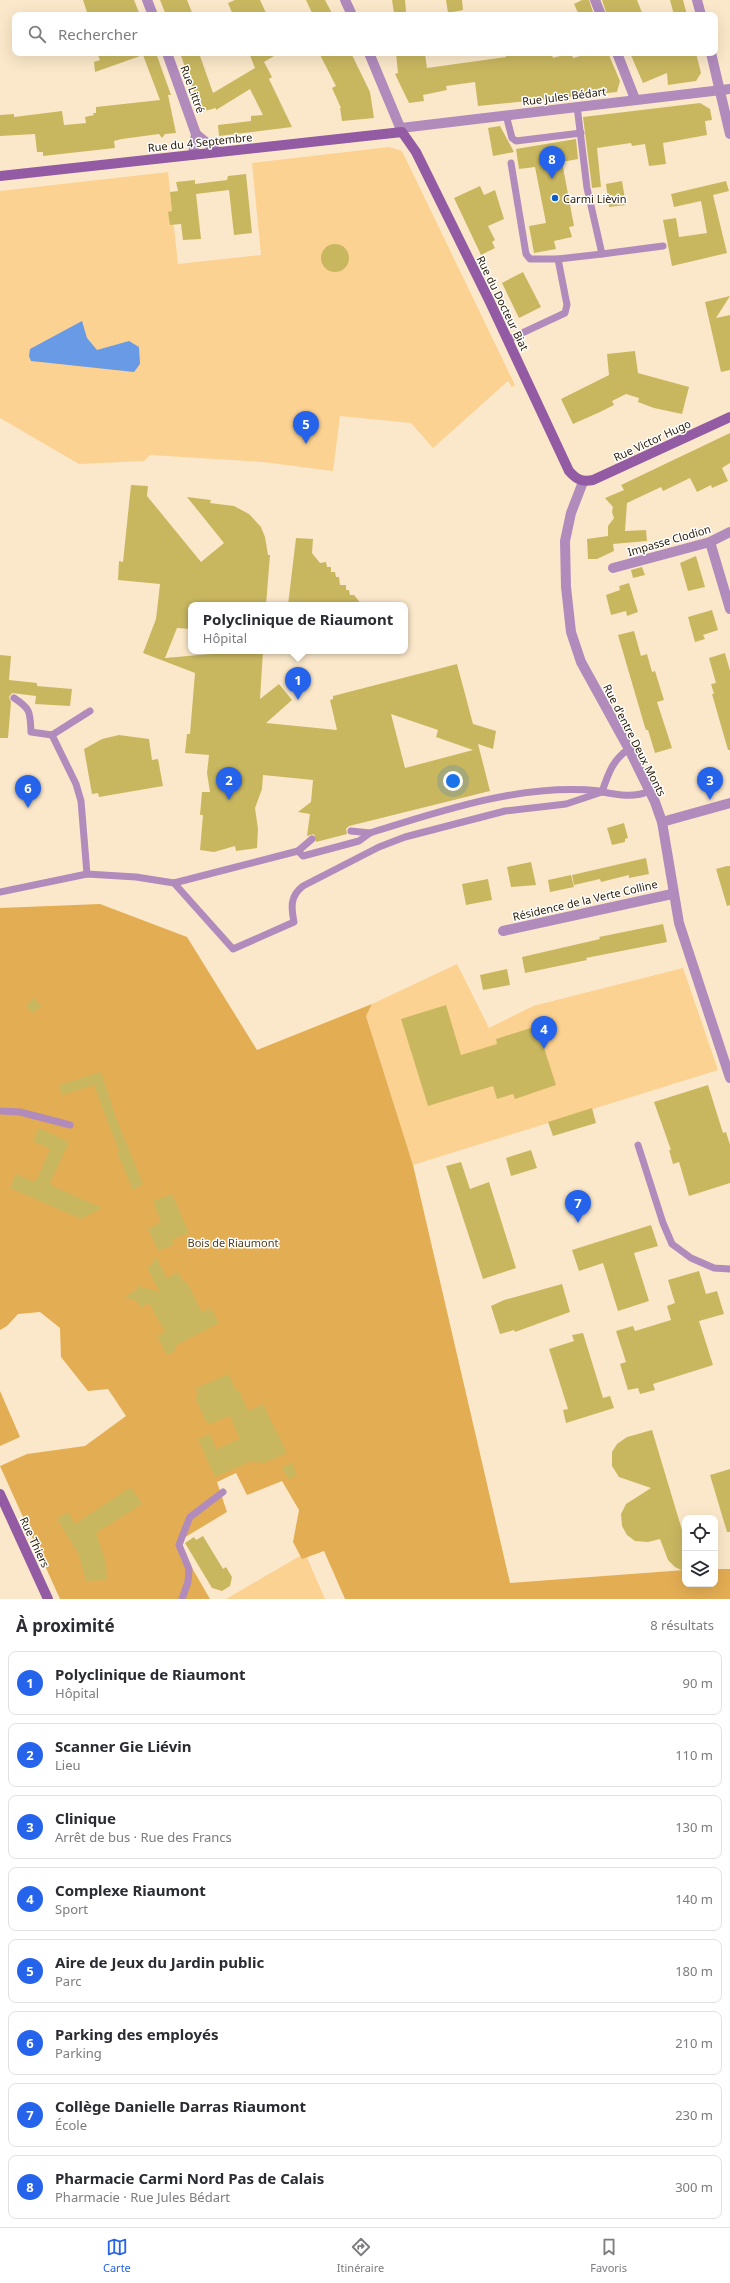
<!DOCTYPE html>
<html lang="fr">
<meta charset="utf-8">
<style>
:root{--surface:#fff;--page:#f7f7f7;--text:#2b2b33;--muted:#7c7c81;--line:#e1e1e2;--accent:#2563eb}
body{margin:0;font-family:"Noto Sans",sans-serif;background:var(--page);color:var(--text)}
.controls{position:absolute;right:12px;bottom:12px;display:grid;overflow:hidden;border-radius:8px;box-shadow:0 4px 16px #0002}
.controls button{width:36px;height:36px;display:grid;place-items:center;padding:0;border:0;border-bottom:1px solid var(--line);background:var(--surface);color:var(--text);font:20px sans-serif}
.you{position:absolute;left:453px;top:781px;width:14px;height:14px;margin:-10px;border:3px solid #fff;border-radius:50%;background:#1a73e8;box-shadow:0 0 0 6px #1a73e833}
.badge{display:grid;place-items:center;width:26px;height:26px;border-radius:50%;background:var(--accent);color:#fff;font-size:13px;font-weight:700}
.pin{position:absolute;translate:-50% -33px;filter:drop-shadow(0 1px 2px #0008)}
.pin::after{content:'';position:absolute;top:21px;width:14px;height:12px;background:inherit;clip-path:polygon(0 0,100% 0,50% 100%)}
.popup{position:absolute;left:188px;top:602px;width:220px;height:52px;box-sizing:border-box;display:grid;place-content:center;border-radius:8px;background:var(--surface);filter:drop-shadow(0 1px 3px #0005);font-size:13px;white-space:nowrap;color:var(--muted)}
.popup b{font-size:15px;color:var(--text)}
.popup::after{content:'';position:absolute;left:50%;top:100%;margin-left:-8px;border:8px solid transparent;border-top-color:var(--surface)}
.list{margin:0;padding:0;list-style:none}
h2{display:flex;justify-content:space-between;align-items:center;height:52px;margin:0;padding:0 16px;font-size:17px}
h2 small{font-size:13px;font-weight:400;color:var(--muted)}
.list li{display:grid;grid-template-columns:26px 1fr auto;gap:12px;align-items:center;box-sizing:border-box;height:64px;margin:0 8px 8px;padding:0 8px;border:1px solid var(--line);border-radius:8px}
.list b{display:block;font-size:15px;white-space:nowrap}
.list p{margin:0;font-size:13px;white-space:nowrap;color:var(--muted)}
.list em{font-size:13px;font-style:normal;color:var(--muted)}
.icon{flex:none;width:22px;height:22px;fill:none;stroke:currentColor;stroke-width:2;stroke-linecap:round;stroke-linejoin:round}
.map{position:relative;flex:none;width:730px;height:1599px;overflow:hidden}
.search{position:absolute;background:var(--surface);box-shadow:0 4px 16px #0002;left:12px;right:12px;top:12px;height:44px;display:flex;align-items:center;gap:10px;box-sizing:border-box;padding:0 14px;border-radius:8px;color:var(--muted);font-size:15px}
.sheet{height:628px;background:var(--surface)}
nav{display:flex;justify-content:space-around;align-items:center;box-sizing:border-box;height:56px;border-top:1px solid var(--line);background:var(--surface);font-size:11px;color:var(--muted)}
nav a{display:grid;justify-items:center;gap:2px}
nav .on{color:var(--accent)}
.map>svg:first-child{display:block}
.green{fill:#fcd292}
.forest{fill:#e3ad53}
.water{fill:#689ae5}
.building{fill:#c9b760;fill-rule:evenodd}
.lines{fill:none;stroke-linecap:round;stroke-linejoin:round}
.lane{stroke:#b08bbc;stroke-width:7}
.street{stroke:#b08bbc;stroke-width:10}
.secondary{stroke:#935ba4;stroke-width:10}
.poi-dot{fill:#095ec8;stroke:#fff;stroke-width:1.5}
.labels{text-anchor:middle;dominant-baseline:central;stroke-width:3;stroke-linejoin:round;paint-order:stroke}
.street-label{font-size:11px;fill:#281a03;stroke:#fff}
.poi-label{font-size:11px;fill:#281a03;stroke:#fff;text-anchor:start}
.park-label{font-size:11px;fill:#543d18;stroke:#fff}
</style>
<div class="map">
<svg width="730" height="1599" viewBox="0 0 730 1599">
<rect width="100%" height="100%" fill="#fbe8ca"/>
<g class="green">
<polygon points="389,147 402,151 515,385 512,387 508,381 433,448 411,423 340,416 333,471 263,462 150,455 144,461 79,464 0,418 0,191 168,172 178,264 261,255 252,163"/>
<polygon points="457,964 489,1028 533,1006 683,968 718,1070 413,1165 366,1016 372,1004"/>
<polygon points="305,1553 325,1599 226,1599"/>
</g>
<g class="forest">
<polygon points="100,904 187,937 257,1050 372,1004 366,1016 413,1165 510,1583 685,1570 685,1584 715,1584 715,1569 730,1569 730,1599 345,1599 324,1551 302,1559 293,1542 299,1510 282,1481 247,1495 236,1473 217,1482 227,1512 177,1542 210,1599 60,1599 0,1466 27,1454 85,1446 126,1416 108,1389 88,1391 61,1357 60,1328 40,1312 18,1314 7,1326 0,1330 0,908"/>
<polygon points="0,1391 20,1437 0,1446"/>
</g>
<polygon class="water" points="82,321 87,338 97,350 129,341 139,347 140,364 134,372 31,361 29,356 30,349"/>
<g class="building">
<polygon points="83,0 134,0 140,15 88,15"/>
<polygon points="160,0 187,0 193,15 166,15"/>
<polygon points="235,0 260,0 267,15 233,15 228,3"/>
<polygon points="306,0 325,0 333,15 313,15"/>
<polygon points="392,0 405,0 406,12 394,13"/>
<polygon points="446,0 462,0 463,10 448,13"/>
<polygon points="582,0 589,0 594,15 579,15 574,4"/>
<polygon points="602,0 637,0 643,15 607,15"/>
<polygon points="670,0 683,0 687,15 674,15"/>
<polygon points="97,53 156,53 171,95 168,95 176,133 165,134 162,138 159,134 122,139 114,141 115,148 43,156 43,152 37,152 35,134 0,136 0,115 14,114 14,117 62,111 64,125 86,123 85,117 94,115 93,113 96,113 96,107 160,100 143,55 95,72 94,62 100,60"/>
<polygon points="180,53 199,53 213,93 255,68 249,53 279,53 264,62 272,77 269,79 292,127 219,136 218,125 251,121 251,116 263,115 250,89 216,110 216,108 201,112"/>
<polygon points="319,53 351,53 370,92 374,118 342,121 340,108 341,108 332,88 336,86"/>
<polygon points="396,53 414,53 414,56 425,54 427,68 506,57 505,53 551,53 553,58 571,53 573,58 591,53 608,53 620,81 617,92 478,106 475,82 446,86 447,90 423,95 424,101 409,103 395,74 398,73"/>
<polygon points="630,53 696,53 701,73 696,81 668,85 667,73 643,83"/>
<polygon points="700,103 710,109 712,120 705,121 707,135 663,143 666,164 649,166 645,144 632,146 631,143 597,148 601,187 592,188 583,117"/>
<polygon points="500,126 514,152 493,156 488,128"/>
<polygon points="576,139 578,159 562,162 574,226 569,227 572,237 554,241 556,249 534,253 529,226 546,223 535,167 519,169 516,149"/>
<polygon points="246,174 252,233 234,235 229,190 196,194 201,239 183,240 181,224 170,225 168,212 172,211 170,192 178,191 176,182 195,180 195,184 227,180 228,176"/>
<polygon points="622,181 626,205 609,207 606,184"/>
<polygon points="726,181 729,191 713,195 727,253 672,266 663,220 676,218 679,237 707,233 701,201 674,207 671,194"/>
<polygon points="480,186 484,195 495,190 504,219 488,226 495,240 492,242 495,248 481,255 454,198"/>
<circle cx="335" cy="258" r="14"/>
<polygon points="523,272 541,307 519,318 502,283"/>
<polygon points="730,296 716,318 730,315 730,370 721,372 705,302"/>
<polygon points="635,351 638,373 689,387 682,414 654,408 638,402 639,398 626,394 612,401 614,405 600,412 573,424 561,399 609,375 607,354"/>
<polygon points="730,433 730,463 722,468 728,481 712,488 711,485 697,492 690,478 663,491 661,487 627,503 625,531 646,530 647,541 613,544 614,551 597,559 588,559 587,539 608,536 608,526 614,518 612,512 613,507 605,498 624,490 621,485"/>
<path d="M131,485L148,486L147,496L201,562L224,543L187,497L211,500L210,503L234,506L249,514L261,527L265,537L268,555H270L266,605H191V629L177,628L165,658L211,654L210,651H263L260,699L279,684L292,700L266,723L337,730L330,700L333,699V696L457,664L473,724L496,731L493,749L478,744L490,791L349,826L346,829L347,834L316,842L314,834L307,836L310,814L298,812L311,802L313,780L263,775L262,789L255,808L258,829L257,848L236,851L235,846L214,852L200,850L203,815H200L202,792H210L207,773L209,755L185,753L187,734H190L195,673L143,653L156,619L160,584L118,580L119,561L123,562ZM391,714L438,730L436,737L473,750L405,768Z"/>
<polygon points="296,538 313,539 312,553 320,563 326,562 327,567 331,567 331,572 335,572 336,577 339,577 340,585 346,585 346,590 349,590 350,595 354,595 362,605 288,605"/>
<polygon points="696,556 705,587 688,591 680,563"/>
<polygon points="642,567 645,575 633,578 631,570"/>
<polygon points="629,583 638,612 627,616 626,611 611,615 606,595 620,590 619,586"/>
<polygon points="712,610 718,630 703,635 705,639 695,642 688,617"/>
<polygon points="634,631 641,656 647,654 652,672 655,671 664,700 657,702 672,748 655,753 648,730 646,730 644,724 618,635"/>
<polygon points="725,653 730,671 730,750 728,750 712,694 714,694 711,684 716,683 709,658"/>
<polygon points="0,655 11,656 9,680 37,683 37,686 72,689 70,706 35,704 36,696 12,693 9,697 11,702 8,738 0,738"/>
<polygon points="119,735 149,739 152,760 158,759 163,786 99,797 98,793 92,794 84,749 102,739"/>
<polygon points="624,823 628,838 625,839 625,842 612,845 607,828"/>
<polygon points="646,858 649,874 629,878 629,875 601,882 600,879 574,885 572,875"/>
<polygon points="531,862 536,885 511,887 507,867"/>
<polygon points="727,866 730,866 730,905 727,906 716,869"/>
<polygon points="571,875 574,887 550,892 548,880"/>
<polygon points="488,879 492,900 466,905 462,884"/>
<polygon points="663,924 667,942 586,958 587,960 525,973 522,957 600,939 599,937"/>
<polygon points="507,969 510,985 483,990 480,975"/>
<polygon points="35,998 41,1007 32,1013 26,1005"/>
<polygon points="446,1005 461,1055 497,1044 496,1039 537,1026 556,1085 515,1099 513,1094 497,1099 493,1086 428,1106 401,1019"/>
<polygon points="101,1072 116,1118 143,1184 133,1190 117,1152 119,1151 94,1085 62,1095 59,1085"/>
<polygon points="708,1085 723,1133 726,1132 730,1145 730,1183 689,1196 679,1162 673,1164 669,1150 671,1150 654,1102"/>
<polygon points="592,1108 596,1123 553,1136 548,1122"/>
<polygon points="39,1128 69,1142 50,1183 53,1186 102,1208 81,1219 10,1188 16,1174 34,1182 38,1177 50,1149 33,1141"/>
<polygon points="531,1150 537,1168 511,1176 506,1158"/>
<polygon points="461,1162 470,1189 489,1182 516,1268 483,1279 446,1166"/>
<polygon points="172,1194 189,1233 172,1240 174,1245 158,1251 148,1229 161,1222 153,1201"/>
<polygon points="651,1225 658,1246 634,1253 649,1301 618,1311 603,1263 579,1271 572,1250"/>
<polygon points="156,1257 167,1278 178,1272 184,1282 186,1281 202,1312 211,1308 219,1323 175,1346 175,1351 167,1355 157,1336 165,1332 149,1303 141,1308 138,1302 125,1297 136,1290 138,1286 160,1292 147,1268 151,1265"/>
<polygon points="699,1271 706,1294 717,1291 724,1314 699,1321 713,1365 653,1384 655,1390 640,1394 638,1388 628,1390 620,1364 626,1362 616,1331 633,1326 635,1331 671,1320 667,1306 675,1303 668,1280"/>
<polygon points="562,1284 570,1312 515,1332 514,1330 500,1334 491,1306 504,1300"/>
<polygon points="583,1333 603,1398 610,1396 614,1408 566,1423 563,1410 568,1409 549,1349 574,1341 572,1335"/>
<polygon points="229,1374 236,1391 239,1390 248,1411 263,1404 287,1453 262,1464 261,1461 255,1464 254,1460 215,1477 198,1439 210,1434 216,1449 240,1439 230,1416 210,1424 205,1420 196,1399 198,1392 196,1388"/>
<polygon points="652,1430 685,1540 685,1572 675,1567 668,1560 660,1539 648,1542 635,1541 627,1535 622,1526 621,1514 626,1504 651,1488 619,1477 612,1466 612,1452 617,1444 627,1437"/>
<polygon points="292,1463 297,1475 288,1479 282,1468"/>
<polygon points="730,1469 730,1532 727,1532 710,1475"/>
<polygon points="131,1487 142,1504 96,1533 106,1563 107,1580 86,1581 78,1553 57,1519 68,1512 75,1524"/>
<polygon points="203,1536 223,1569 226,1567 232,1577 230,1586 222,1591 212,1588 185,1543 194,1537 196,1540"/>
</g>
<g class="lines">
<g class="lane">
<polyline points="577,106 587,188 602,254 663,246"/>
<polyline points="506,115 512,138 516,141 581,133"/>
<polyline points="558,259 602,254"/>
<polyline points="507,340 565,313 567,305 558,259 530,259 526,254 511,163"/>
<path d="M14,698C31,709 30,712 31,732L52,735"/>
<path d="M629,749C613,759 608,774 602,792C618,795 634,798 650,791"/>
<polyline points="351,831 370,833"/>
<path d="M298,851L303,856L359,841L370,833C443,810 523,783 600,791"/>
<polyline points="87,874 81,801 76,784 52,735 90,711"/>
<polyline points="174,883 298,851 312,839"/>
<path d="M0,892L87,874L136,877L174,883L233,949L294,922C291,907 290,896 303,886L379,847L405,837L505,811L566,804L602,792"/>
<polyline points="0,1111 20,1112 70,1125"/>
<polyline points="638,1145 663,1223 672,1244 691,1258 714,1268 730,1269"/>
<polyline points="182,1599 188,1582 189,1569 179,1545 182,1537 190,1517 223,1492"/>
</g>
<g class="street">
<polyline points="147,0 153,15"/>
<polyline points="345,0 352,15"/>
<polyline points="595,0 601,15"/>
<polyline points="697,0 701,15"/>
<polyline points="167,53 196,134 193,155"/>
<polyline points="369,53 402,132"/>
<polyline points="617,53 635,99"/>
<polyline points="711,53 730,134"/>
<polyline points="401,128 730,89"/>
<polyline points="196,134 218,152"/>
<polyline points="583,482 571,513 565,541 566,587 571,632 581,662 629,749 655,802 662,822 679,923 730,1078"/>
<polyline points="710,542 730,609"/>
<polyline points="613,568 710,542 730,532"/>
<polyline points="662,822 730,803"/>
<polyline points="503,931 672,894"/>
</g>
<g class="secondary">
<path d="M0,176L402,132L416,152L489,300L569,471C577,480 582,482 593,480L730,417"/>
<polyline points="0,1494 48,1599"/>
</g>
</g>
<circle class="poi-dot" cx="555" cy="198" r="4"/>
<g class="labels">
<g class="street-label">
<text transform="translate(193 89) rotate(70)">Rue Littré</text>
<text transform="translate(564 96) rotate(-7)">Rue Jules Bédart</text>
<text transform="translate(200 142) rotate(-6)">Rue du 4 Septembre</text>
<text transform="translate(503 303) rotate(64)">Rue du Docteur Biat</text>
<text transform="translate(652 440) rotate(-25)">Rue Victor Hugo</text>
<text transform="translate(669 540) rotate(-16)">Impasse Clodion</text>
<text transform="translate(635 740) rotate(63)">Rue d'entre Deux Monts</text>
<text transform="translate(585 900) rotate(-13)">Résidence de la Verte Colline</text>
<text transform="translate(35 1542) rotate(65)">Rue Thiers</text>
</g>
<g class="poi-label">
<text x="563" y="198">Carmi Lièvin</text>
</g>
<g class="park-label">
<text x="233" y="1242">Bois de Riaumont</text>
</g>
</g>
</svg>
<div class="controls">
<button><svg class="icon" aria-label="locate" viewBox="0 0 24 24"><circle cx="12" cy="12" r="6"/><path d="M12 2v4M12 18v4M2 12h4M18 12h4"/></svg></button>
<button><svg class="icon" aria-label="layers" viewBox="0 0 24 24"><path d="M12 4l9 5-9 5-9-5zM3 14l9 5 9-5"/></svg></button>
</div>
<div class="you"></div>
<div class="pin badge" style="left:298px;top:700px">1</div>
<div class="popup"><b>Polyclinique de Riaumont</b>Hôpital</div>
<div class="pin badge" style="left:229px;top:800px">2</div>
<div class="pin badge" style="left:710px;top:800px">3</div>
<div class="pin badge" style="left:544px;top:1049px">4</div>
<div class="pin badge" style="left:306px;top:444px">5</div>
<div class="pin badge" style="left:28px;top:808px">6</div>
<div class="pin badge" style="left:578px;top:1223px">7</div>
<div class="pin badge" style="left:552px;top:179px">8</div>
<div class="search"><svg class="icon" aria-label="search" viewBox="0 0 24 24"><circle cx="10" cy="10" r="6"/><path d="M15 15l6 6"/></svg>Rechercher</div>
</div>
<section class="sheet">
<h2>À proximité<small>8 résultats</small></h2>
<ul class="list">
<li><span class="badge">1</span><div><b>Polyclinique de Riaumont</b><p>Hôpital</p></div><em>90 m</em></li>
<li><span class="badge">2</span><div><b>Scanner Gie Liévin</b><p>Lieu</p></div><em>110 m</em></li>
<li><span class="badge">3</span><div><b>Clinique</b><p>Arrêt de bus · Rue des Francs</p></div><em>130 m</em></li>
<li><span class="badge">4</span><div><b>Complexe Riaumont</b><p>Sport</p></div><em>140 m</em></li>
<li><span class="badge">5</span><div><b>Aire de Jeux du Jardin public</b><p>Parc</p></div><em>180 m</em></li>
<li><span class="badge">6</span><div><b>Parking des employés</b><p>Parking</p></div><em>210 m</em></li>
<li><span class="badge">7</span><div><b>Collège Danielle Darras Riaumont</b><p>École</p></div><em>230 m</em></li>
<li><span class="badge">8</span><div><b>Pharmacie Carmi Nord Pas de Calais</b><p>Pharmacie · Rue Jules Bédart</p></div><em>300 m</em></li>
</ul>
</section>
<nav>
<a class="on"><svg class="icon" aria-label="map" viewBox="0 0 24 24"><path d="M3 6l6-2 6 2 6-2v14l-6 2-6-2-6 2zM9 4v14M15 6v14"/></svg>Carte</a>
<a><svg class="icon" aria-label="directions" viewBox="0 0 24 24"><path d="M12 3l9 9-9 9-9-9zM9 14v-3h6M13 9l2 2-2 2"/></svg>Itinéraire</a>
<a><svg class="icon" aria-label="saved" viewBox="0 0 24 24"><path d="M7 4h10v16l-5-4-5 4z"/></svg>Favoris</a>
</nav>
